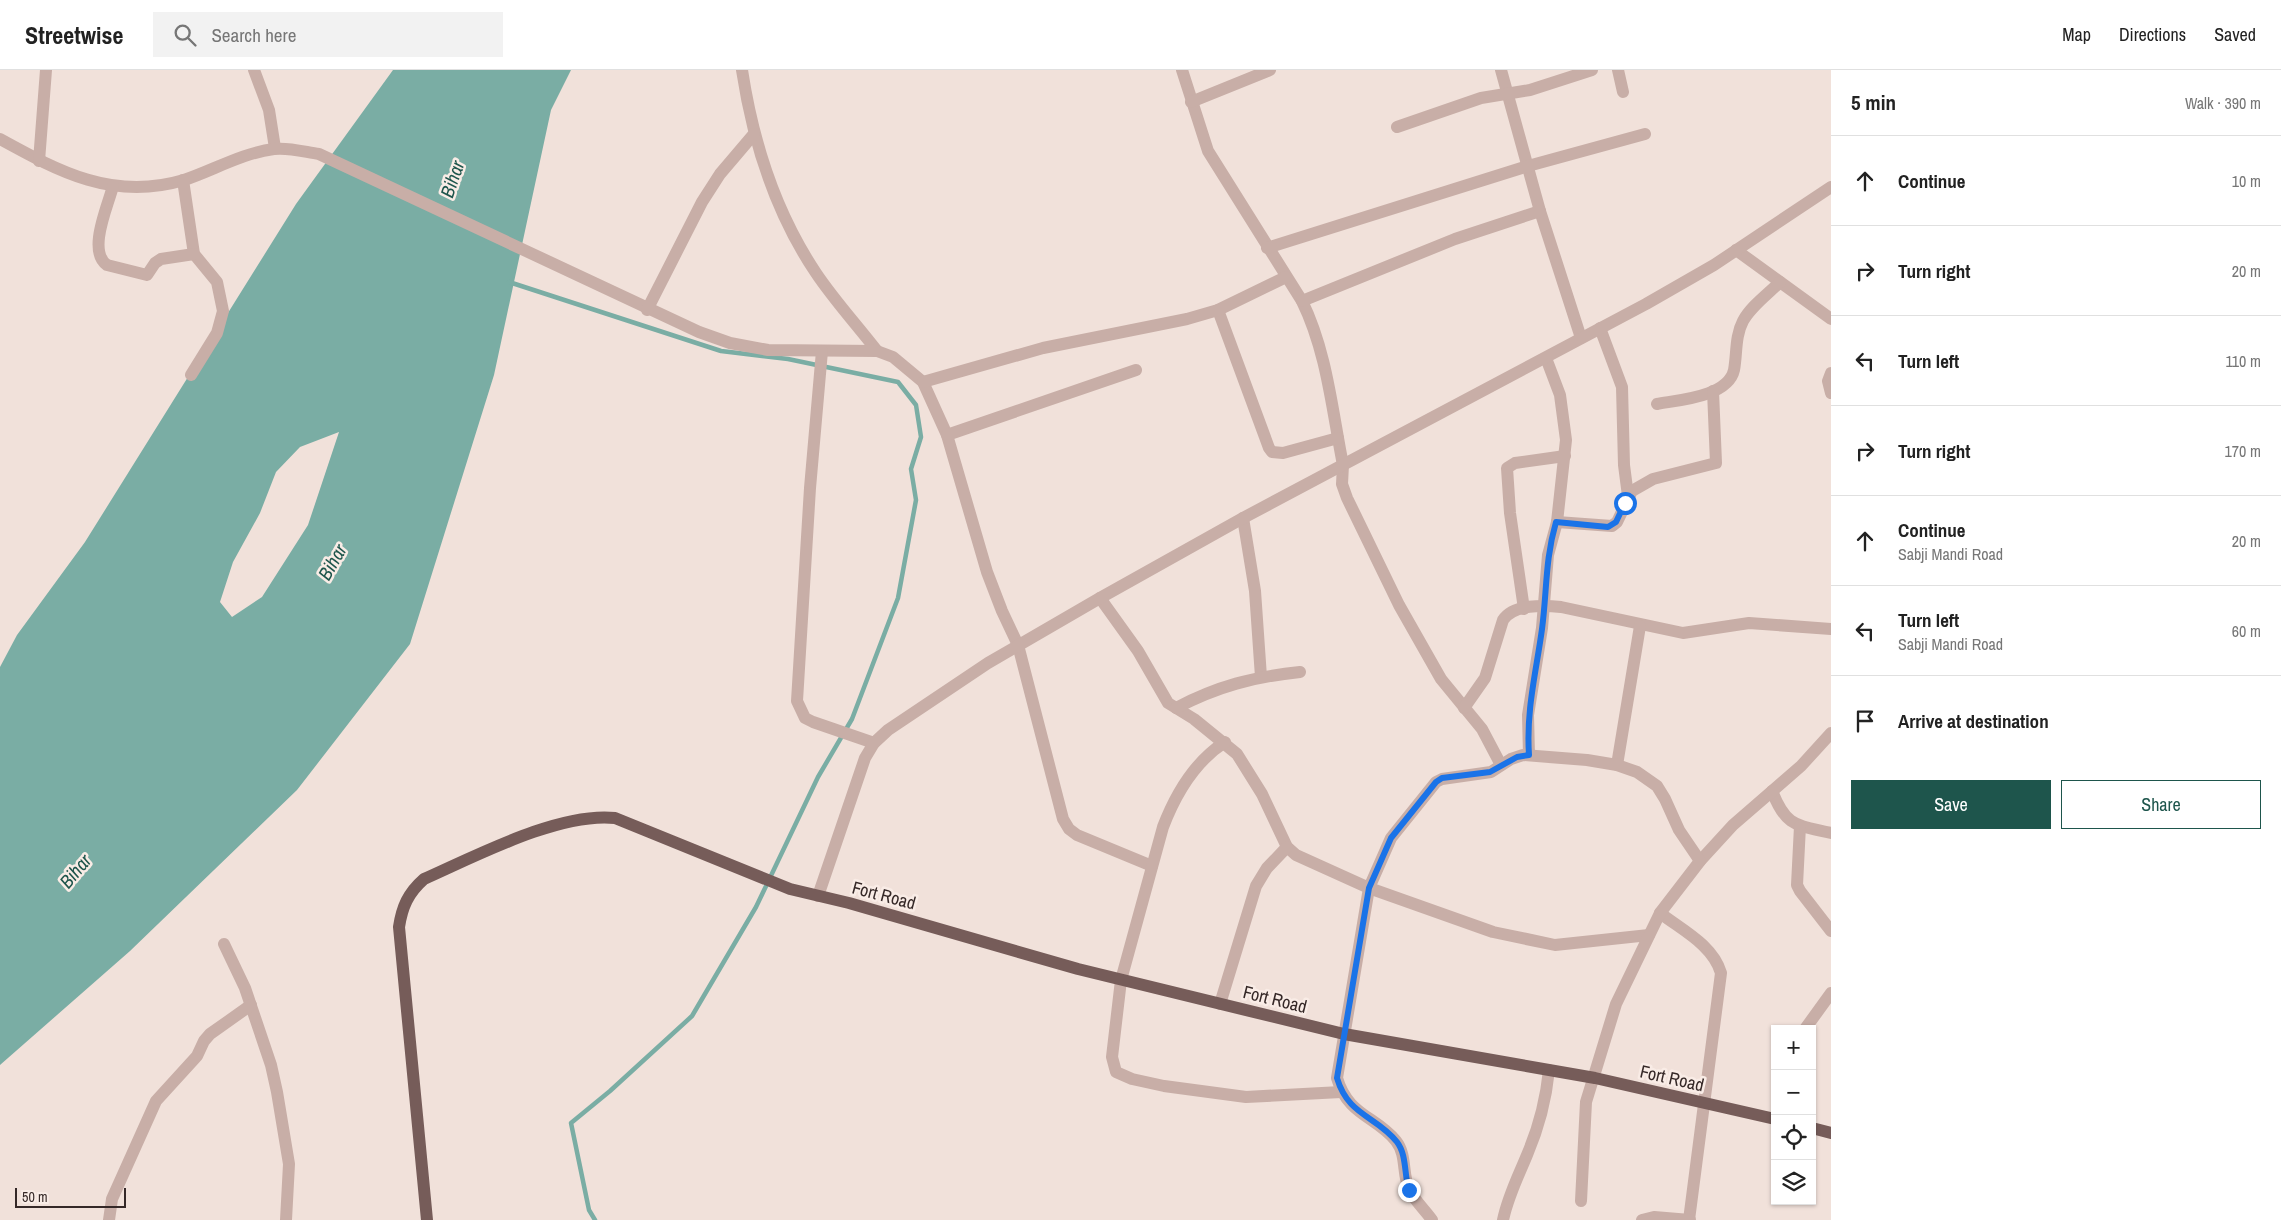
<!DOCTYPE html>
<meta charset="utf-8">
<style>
:root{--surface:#fff;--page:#f2f2f2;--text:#222;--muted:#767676;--line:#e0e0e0;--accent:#1e554c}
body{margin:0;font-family:"Archivo Narrow",sans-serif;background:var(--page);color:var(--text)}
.controls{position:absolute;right:15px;bottom:15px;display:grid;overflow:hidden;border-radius:0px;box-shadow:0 1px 4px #0004}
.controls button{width:45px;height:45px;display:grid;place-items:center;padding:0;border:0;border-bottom:1px solid var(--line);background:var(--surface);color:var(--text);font:25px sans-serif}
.scale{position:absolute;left:15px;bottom:12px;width:111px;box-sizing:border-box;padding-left:5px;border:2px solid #352827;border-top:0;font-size:14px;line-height:18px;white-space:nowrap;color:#352827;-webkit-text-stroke:4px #f9ece6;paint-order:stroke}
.stop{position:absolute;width:15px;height:15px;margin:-11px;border:4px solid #1a73e8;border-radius:50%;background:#fff}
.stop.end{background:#1a73e8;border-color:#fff;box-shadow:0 1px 5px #0008}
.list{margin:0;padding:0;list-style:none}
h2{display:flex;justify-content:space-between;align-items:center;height:65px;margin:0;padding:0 20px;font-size:21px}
h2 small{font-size:16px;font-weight:400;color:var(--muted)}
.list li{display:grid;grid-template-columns:32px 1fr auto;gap:15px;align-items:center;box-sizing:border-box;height:90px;padding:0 20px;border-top:1px solid var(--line)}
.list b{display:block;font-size:19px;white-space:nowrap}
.list p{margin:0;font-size:16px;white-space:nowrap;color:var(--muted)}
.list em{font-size:16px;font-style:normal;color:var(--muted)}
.actions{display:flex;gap:10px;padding:15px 20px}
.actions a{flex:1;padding:11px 0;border:1px solid var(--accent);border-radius:0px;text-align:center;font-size:18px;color:var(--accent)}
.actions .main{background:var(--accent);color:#fff}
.icon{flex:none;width:28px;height:28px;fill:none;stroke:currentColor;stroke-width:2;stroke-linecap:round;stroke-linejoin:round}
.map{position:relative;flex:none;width:1831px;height:1150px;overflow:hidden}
header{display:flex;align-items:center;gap:30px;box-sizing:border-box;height:70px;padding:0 25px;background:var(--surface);border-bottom:1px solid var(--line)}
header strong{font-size:24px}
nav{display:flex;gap:28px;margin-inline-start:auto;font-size:18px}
.search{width:350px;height:45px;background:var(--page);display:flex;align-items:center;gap:12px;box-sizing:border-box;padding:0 18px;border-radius:0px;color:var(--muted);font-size:19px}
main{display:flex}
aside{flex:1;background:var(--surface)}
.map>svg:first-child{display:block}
.water{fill:#7aada4;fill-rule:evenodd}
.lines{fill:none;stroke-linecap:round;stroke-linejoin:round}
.stream{stroke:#7aada4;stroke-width:4.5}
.minor{stroke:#c8aea7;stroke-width:12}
.major{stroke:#765c59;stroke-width:12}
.route{stroke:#1a73e8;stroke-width:6}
.labels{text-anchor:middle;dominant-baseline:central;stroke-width:5;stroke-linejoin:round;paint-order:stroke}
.street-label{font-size:18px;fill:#352827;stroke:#f9ece6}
.water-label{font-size:19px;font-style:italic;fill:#1e554c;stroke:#f9ece6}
</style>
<header>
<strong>Streetwise</strong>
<div class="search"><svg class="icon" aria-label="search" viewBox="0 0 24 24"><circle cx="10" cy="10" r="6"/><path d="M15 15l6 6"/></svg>Search here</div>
<nav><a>Map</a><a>Directions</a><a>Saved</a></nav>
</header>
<main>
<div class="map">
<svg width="1831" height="1150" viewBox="0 0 1831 1150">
<rect width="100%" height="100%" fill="#f1e1da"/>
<path class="water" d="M393,0H571L551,40L494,305L410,574L297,720L130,881L0,995V597L17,565L85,472L296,134ZM339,362L308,455L262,527L232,547L220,532L233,492L260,443L276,402L300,377Z"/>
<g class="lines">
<polyline class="stream" points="509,212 721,281 788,289 898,312 916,335 921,367 911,399 916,430 898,528 852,649 818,707 756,837 692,946 610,1021 571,1053 589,1140 595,1150"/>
<g class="minor">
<polyline points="254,0 269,40 275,78"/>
<path d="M742,0C753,72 775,142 816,203C834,230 857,255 877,281"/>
<path d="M1182,0L1208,81L1302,231C1327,282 1332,340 1343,395L1342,414L1347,428L1399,535L1441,609L1482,659L1501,695"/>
<polyline points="1501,0 1540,141 1581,268"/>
<polyline points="1618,0 1623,22"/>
<polyline points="1191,32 1270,0"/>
<polyline points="1397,57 1481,28 1530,20 1592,0"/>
<path d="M0,69C60,102 113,131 184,110C214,100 242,83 274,79C288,77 305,82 319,84L699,262L730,273L768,280L877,281L893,287L923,312L947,365L987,502L1002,541L1018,575L1063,749L1069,759L1077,765L1152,796"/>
<polyline points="39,91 46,0"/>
<polyline points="183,110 194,184 217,212 223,241 217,263 191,305"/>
<path d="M113,116C108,136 87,181 107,195L147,205L155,193L161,189L194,184"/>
<polyline points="1267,178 1528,96 1645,64"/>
<polyline points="1736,180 1831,249"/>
<polyline points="1302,231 1455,169 1540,141"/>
<polyline points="647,240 702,132 720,104 754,64"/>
<polyline points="1218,240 1269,378 1272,382 1283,383 1338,368"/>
<polyline points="1600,258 1622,317 1624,395 1628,426"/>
<polyline points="822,281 810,418 797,631 805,648 813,652 874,673"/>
<polyline points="1831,303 1828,311 1831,323"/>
<polyline points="923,312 1043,278 1187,249 1218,240 1286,207"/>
<path d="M1657,334C1678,330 1728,327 1734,300C1737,284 1735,266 1743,251C1751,236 1768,224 1780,212"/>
<polyline points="947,365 1136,300"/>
<polyline points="1243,448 1255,521 1261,607"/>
<polyline points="1557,452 1612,456 1617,452 1632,421 1653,409 1716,393 1713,321"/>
<polyline points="1100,528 1138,581 1168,633 1194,649 1237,684 1262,724 1287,777 1296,785 1369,818 1493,862 1555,875 1649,865"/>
<polyline points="1524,539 1510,443 1507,398 1515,393 1565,386"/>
<path d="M1176,638C1218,616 1253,607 1300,602"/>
<path d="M1464,638L1485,608L1503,550C1513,534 1544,535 1561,537L1683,563L1749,553L1831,559"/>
<path d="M1225,672C1194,692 1176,723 1163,757L1121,910L1112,987L1116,1002L1132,1009L1164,1016L1246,1027L1341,1022"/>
<polyline points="1529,685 1528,645 1542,558 1548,485 1557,452 1566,370 1560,325 1546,288"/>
<polyline points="1617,695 1640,556"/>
<path d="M1772,721C1786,757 1796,755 1831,763"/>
<polyline points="1800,756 1797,815 1800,821 1831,861"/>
<polyline points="818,826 865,688 874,673 888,660 988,593 1100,528 1243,448 1646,234 1714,195 1831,117"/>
<path d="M1660,843C1682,860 1713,875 1721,903L1689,1150"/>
<polyline points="224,874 245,918 271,995 277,1022 289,1094 286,1150"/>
<polyline points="1220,934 1256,816 1267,798 1287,777"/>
<polyline points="1805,959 1831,923"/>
<polyline points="1581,1131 1586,1032 1616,934 1660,843 1700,791 1733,755 1801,696 1831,663"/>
<polyline points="109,1150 112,1129 156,1031 197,986 204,971 210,964 251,935"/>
<path d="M1432,1150C1425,1140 1414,1130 1409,1119C1402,1104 1407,1085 1396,1071C1376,1046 1348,1046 1337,1008L1369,818L1391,768L1436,712L1442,709L1491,702L1511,689L1523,685L1587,690L1617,695L1637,702L1657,716L1665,729L1679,760L1700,791"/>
<path d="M1503,1150C1508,1126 1518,1107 1527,1085C1539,1057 1546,1030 1549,1000"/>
<polyline points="1642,1150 1654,1147 1690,1150"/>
</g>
<g class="major">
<polyline points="1812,1058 1831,1063"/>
<path d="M427,1150L399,857C402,837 408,823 424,809C476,786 559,742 615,748L790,819L849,833L1078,899L1344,964L1595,1008L1775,1049"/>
</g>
</g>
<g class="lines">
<path class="route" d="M1409,1120C1404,1105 1407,1085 1397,1072C1377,1046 1348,1046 1337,1008L1369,818L1391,768L1436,712L1442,708L1490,702L1517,687L1529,685C1526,640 1536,603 1542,559C1547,521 1545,490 1556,452L1608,457L1616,452L1625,433"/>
</g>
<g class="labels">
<g class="street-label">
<text transform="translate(884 825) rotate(15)">Fort Road</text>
<text transform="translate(1275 929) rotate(14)">Fort Road</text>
<text transform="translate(1672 1008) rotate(13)">Fort Road</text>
</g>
<g class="water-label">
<text transform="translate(452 109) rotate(-71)">Bihar</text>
<text transform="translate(332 492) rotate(-60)">Bihar</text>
<text transform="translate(75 801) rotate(-50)">Bihar</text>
</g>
</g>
</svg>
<div class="controls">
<button>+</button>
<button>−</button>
<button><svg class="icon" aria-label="locate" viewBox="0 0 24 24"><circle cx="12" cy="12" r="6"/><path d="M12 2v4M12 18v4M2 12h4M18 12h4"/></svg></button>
<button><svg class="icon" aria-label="layers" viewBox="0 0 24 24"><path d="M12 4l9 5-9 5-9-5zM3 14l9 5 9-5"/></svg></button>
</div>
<div class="scale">50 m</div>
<div class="stop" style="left:1625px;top:433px"></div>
<div class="stop end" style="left:1409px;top:1120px"></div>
</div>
<aside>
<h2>5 min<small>Walk · 390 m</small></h2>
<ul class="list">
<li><svg class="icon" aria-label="ahead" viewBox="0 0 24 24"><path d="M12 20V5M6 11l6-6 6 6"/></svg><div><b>Continue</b></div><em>10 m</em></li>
<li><svg class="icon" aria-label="right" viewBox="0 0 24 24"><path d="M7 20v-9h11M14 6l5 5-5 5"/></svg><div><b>Turn right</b></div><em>20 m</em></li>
<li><svg class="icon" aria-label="left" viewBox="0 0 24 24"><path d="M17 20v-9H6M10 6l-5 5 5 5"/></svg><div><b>Turn left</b></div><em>110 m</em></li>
<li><svg class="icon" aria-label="right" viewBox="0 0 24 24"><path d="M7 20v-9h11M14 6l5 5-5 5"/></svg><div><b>Turn right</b></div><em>170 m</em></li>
<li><svg class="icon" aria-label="ahead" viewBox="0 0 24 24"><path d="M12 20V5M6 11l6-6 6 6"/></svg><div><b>Continue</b><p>Sabji Mandi Road</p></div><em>20 m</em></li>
<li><svg class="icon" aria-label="left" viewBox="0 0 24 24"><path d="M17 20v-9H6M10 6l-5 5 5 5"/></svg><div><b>Turn left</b><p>Sabji Mandi Road</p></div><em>60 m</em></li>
<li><svg class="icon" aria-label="arrive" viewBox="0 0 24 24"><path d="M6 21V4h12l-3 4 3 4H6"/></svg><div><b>Arrive at destination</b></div></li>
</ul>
<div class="actions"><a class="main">Save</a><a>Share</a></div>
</aside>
</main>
